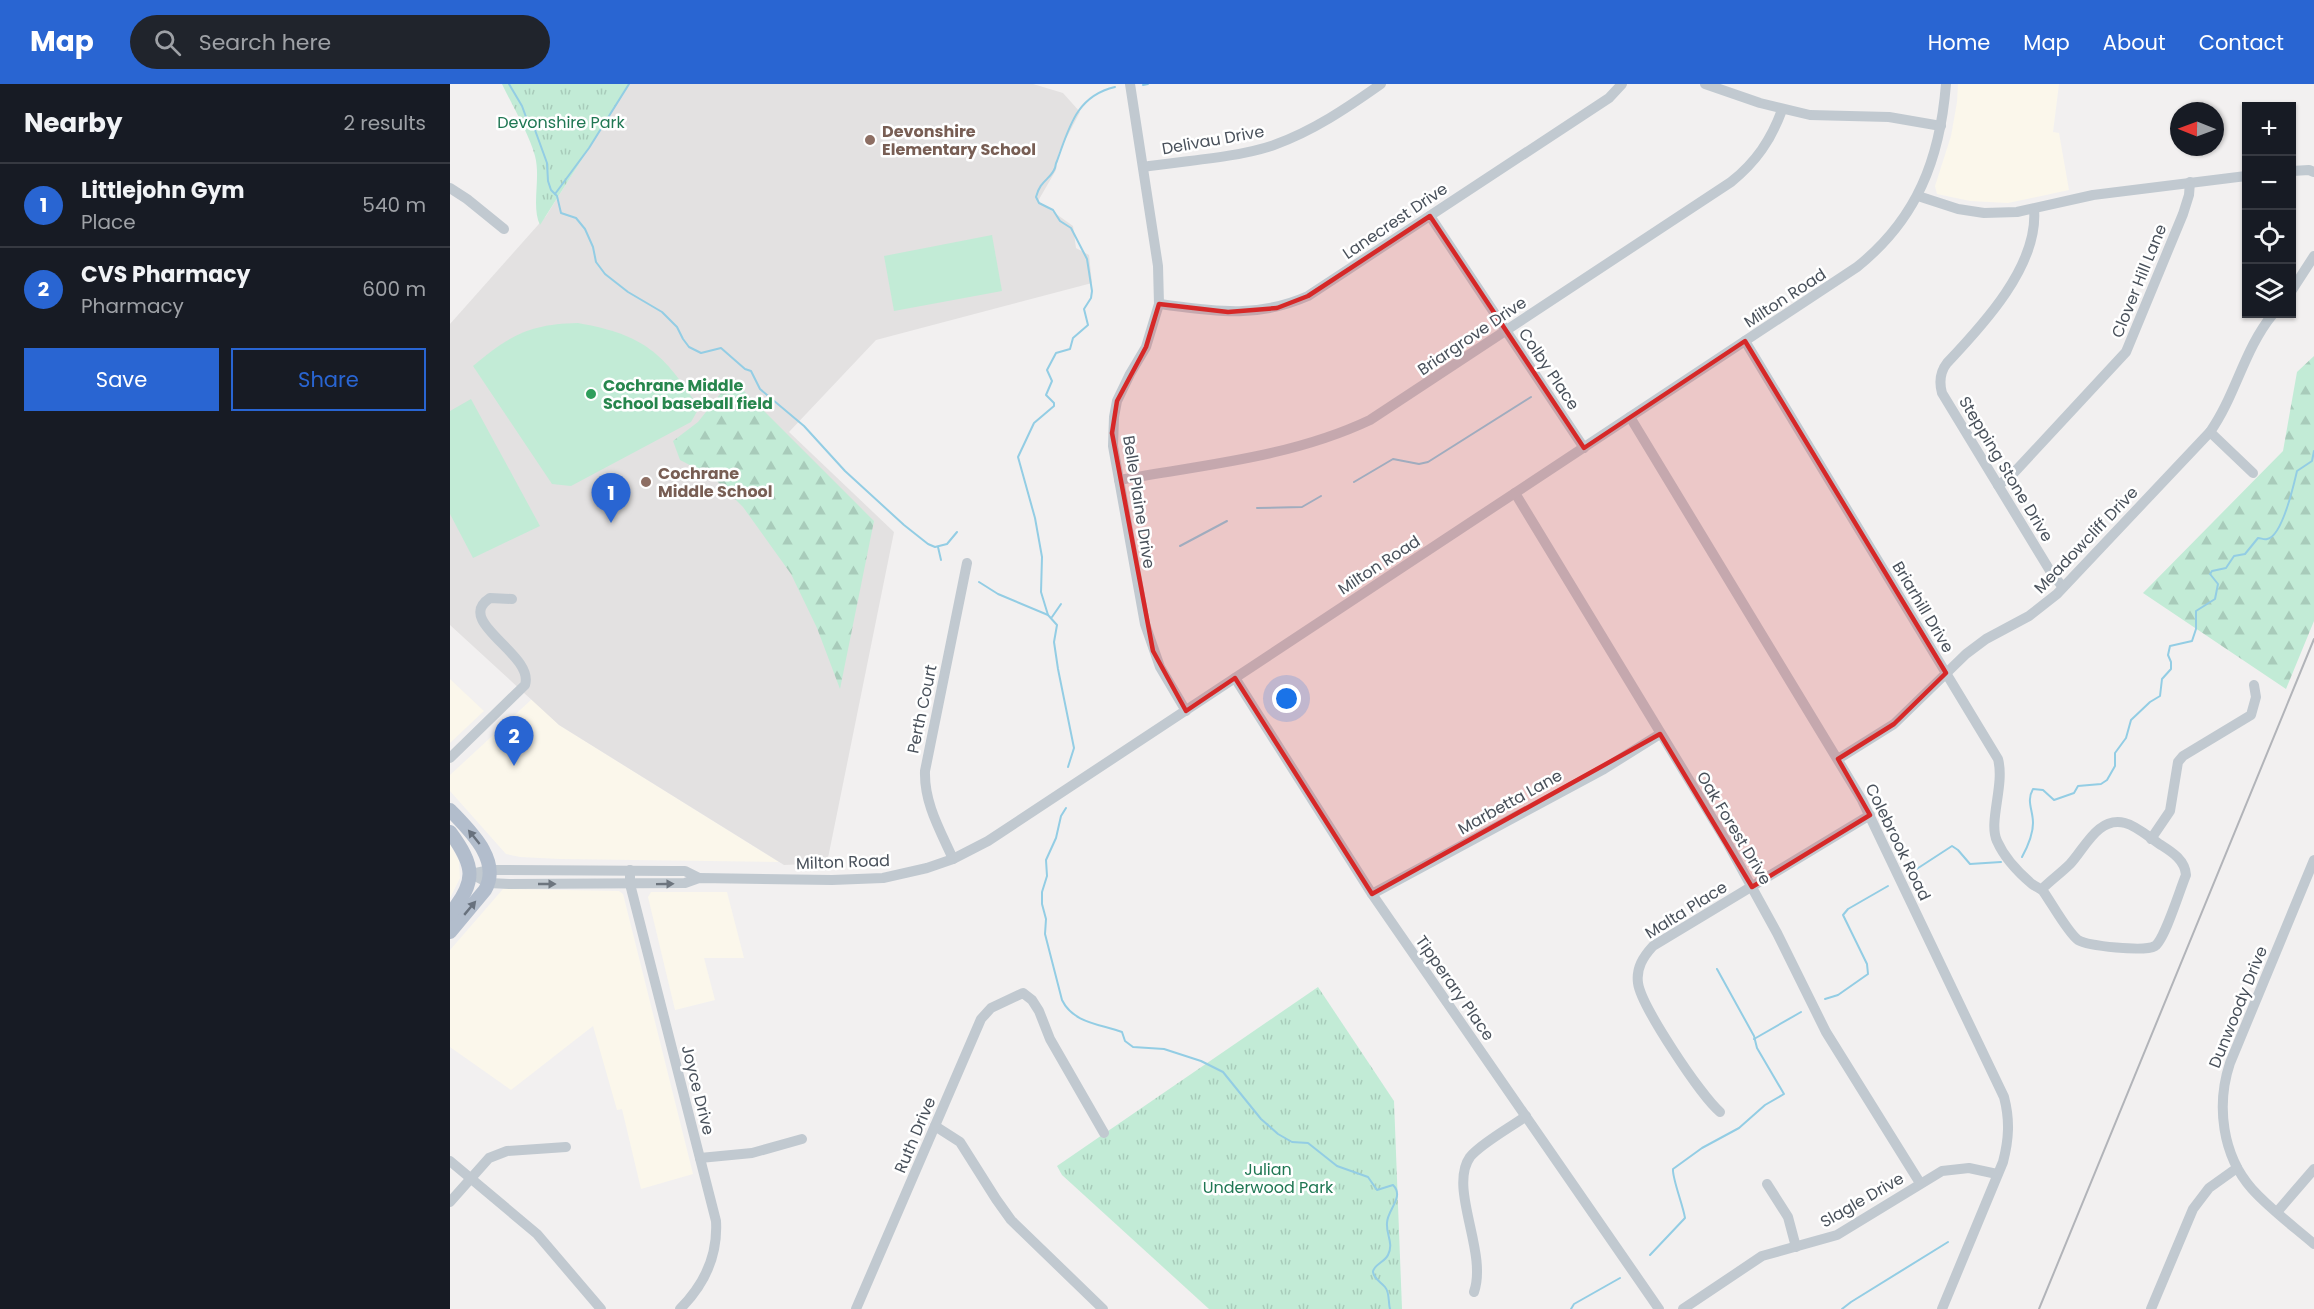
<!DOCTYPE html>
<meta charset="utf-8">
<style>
:root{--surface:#171b24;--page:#20242c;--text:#f1f3f6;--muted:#9ea1a6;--line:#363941;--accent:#2965d2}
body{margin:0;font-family:Poppins,sans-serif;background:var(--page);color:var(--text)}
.controls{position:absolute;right:18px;top:18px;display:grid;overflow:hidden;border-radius:0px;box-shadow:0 2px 4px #0004}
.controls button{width:54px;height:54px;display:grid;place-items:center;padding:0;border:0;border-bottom:2px solid var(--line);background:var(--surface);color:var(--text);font:30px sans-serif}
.compass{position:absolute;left:1720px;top:18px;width:54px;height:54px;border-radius:50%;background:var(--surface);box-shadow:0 2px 4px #0004;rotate:271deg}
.you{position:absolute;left:837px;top:615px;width:21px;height:21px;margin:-15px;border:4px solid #fff;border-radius:50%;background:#1a73e8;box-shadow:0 0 0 9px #1a73e833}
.badge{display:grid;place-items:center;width:39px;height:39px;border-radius:50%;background:var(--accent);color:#fff;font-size:20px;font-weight:700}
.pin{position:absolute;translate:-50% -50px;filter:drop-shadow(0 2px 3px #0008)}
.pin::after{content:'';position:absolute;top:32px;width:21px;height:18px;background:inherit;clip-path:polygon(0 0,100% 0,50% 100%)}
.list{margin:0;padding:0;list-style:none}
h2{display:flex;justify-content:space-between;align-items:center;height:78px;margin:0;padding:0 24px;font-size:26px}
h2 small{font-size:20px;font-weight:400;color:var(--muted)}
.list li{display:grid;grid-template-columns:39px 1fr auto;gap:18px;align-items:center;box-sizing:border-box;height:84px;padding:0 24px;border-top:2px solid var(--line)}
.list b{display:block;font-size:22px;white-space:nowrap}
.list p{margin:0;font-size:20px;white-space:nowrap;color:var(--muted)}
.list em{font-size:20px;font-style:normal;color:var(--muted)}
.actions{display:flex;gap:12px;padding:18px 24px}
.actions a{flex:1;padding:14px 0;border:2px solid var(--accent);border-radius:0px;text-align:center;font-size:21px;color:var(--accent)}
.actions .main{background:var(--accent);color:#fff}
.icon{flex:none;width:33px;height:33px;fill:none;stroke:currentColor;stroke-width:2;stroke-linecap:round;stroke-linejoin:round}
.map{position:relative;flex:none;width:1864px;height:1225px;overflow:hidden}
header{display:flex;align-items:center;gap:36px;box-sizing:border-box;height:84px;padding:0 30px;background:var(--accent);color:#fff}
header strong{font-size:28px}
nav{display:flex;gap:33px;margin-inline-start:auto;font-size:21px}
.search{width:420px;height:54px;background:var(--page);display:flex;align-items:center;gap:15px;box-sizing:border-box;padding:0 21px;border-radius:33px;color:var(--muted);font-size:22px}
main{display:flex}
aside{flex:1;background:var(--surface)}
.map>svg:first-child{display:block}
.commercial{fill:#fbf7eb}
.education{fill:#e3e1e1}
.grass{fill:#c2ebd6}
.forest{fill:url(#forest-firs)}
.park{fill:url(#park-tufts)}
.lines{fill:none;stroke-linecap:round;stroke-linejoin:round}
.stream{stroke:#93cde4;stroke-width:2}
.minor{stroke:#c1c9d0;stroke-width:10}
.major{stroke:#b2bdcc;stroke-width:14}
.rail{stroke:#b2b4b9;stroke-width:2}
.oneway{fill:#68717d}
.oneway2{fill:#6d757e}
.marked{fill:#d62828;fill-opacity:0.2;stroke:#d62828;stroke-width:4.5;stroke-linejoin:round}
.education-dot{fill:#8d6e63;stroke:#fff;stroke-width:2}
.leisure-dot{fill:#2e9e5b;stroke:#fff;stroke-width:2}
.labels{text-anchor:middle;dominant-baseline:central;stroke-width:5;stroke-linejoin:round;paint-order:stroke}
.park-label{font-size:16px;fill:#1f7753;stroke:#fff}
.education-label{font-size:16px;font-weight:bold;fill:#785e54;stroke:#fff;text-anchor:start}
.street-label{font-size:16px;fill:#49515b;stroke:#fff}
.leisure-label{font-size:16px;font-weight:bold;fill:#27864d;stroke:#fff;text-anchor:start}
</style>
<header>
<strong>Map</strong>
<div class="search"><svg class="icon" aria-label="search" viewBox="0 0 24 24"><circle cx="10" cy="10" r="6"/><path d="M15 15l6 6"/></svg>Search here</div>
<nav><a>Home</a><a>Map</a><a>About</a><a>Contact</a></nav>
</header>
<main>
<aside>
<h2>Nearby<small>2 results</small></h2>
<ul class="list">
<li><span class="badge">1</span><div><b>Littlejohn Gym</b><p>Place</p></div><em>540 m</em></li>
<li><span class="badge">2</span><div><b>CVS Pharmacy</b><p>Pharmacy</p></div><em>600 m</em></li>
</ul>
<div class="actions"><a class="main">Save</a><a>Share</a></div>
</aside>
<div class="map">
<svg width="1864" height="1225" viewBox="0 0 1864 1225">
<defs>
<pattern id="forest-firs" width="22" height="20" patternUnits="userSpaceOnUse" patternTransform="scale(1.5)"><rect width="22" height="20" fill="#c2ebd6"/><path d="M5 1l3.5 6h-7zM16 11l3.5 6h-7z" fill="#a8cbba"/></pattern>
<pattern id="park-tufts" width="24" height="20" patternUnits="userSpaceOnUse" patternTransform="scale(1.5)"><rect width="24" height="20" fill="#c2ebd6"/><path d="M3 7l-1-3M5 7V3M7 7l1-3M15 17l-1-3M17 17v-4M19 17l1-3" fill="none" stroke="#a8cbba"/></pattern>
</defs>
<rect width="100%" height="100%" fill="#f2f0f0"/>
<g class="commercial">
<polygon points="1508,0 1609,0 1603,48 1609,49 1619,106 1558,119 1520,117 1487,110 1485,102 1501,52 1507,18"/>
<polygon points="0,595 34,627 0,659"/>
<polygon points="82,615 109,641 329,778 110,775 70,773 56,770 0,707 0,691"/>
<polygon points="0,760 9,777 10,794 0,814"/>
<polygon points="53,805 169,807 173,810 243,1090 191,1105 172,1025 167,1026 143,942 61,1006 0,963 0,866"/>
<polygon points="201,808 277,808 294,874 254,874 265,916 225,926 198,813"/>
</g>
<polygon class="education" points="179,0 583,0 613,9 630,28 609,68 606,86 588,117 623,142 626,164 639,171 642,199 426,256 339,348 444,448 377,779 334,781 109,641 0,541 0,240 96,132"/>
<g class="grass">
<polygon points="542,151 552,207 444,227 434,172"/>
<path d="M128,239C195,251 213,269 249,324L241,338L121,402L102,400L23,282C60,251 80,240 128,239Z"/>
<polygon points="21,315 90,442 23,474 0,430 0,327"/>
</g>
<g class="forest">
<polygon points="1864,272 1864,537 1836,605 1693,509 1833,367 1847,288"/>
<polygon points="282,295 424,437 390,605 367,544 341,490 293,423 263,393 230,376 223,357 248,338"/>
</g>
<g class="park">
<path d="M52,0H180L90,141C81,122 91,95 85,72C80,52 62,21 52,0Z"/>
<polygon points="868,903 944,1017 952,1225 759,1225 612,1091 607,1082"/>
</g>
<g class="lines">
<g class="stream">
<polyline points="59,0 72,22 76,33 85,46 97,79 98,97 101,106 107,112 111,129 126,134 135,145 143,163 146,178 155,190 178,208 212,228 227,243 233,255 239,263 251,269 271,264 295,285 301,287 310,305 354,342 395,387 454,441 478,460 485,463 497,460 507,448"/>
<polyline points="693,1 698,0"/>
<polyline points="105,110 139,64 179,0"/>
<polyline points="904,398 943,375 969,380 978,378 1081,313"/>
<polyline points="807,424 852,423 871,412"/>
<polyline points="730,462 777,437"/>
<polyline points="488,463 491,476"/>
<polyline points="529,498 548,510 598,531 607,541 604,558 608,585 624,664 618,683"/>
<path d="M598,531L591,508L592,473L585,434L568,373L584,339L604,322V319L596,311L602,297L597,286L606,269L620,265L623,254L638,241L634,225L641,214L642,207L637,175L621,144L610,137L603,126L589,119L586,113C590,97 599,96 604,86C607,80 604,83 607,77C619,44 626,12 665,3"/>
<polyline points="602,533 611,520"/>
<path d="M616,724L611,732L606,754L596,776L597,792L592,808V820L596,835L595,850L612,916C623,939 650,940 672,948L675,957L683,963L714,965L751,977L773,988L811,1035L828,1050L842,1058L858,1059L887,1082L918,1093L927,1106L943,1101C955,1113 937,1126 937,1139C936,1151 944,1159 938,1171C935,1178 923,1181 923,1188C924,1195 931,1198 935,1203C940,1209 938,1218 940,1225"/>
<path d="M1572,773C1578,762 1583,751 1583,739C1583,726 1576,717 1583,705L1593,706L1604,716L1624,709L1628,702L1651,700L1657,696L1665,682V669L1676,654L1681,636L1700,618L1710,612L1712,595L1721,585V578L1718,571L1720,562L1742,557L1746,545V527L1765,515L1768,500L1760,490L1762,487L1776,484L1784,472L1795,470L1808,454C1811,454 1814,456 1817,455C1832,453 1844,400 1847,387L1862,377L1864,367"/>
<polyline points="1459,790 1502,762 1508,766 1520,780 1551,778"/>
<polyline points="1375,915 1388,911 1418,890 1417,880 1393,831 1398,825 1438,802"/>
<polyline points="1304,955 1351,928"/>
<path d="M1200,1171L1235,1134C1233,1121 1222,1094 1223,1085L1252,1064L1289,1044L1315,1021L1334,1010L1307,964L1304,952L1267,885"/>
<polyline points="1121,1225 1124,1220 1170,1194"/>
<polyline points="1392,1225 1401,1218 1498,1158"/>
</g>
<g class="minor">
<polyline points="680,0 708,182 709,220 696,263 680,290 667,317 664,333 663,362 695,540 710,583 736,627"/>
<polyline points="1255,0 1310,19 1360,31 1439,33 1491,42"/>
<path d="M693,83C732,77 786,74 824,61C863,47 897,24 931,0"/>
<polyline points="1842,87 1859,86 1864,88"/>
<polyline points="0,104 17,115 54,145"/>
<polyline points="1468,112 1508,125 1534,129 1567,128 1643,111 1796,92"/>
<path d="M1584,125C1589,181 1533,241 1497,279C1490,288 1489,298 1492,309L1602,490L1613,503"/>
<polyline points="980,132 1134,364"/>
<polyline points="1842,206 1864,172"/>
<path d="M709,220C763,227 806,235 858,212L1159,14L1172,0"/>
<path d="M1295,257L1548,675C1555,701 1538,738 1547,757C1554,773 1569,789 1582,800C1586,803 1590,804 1593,807C1601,818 1618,849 1628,856C1638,862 1694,868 1705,862C1715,855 1730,805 1736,791C1735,776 1722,768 1711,761C1700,754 1687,742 1675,739C1648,732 1635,764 1620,780C1611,789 1601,796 1592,805"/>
<path d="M1180,333L1412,716L1554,1013C1560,1036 1559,1055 1553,1078L1492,1225"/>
<polyline points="1760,348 1803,389"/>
<path d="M669,396C753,381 842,373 920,336L1281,98C1306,78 1321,56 1332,26"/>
<polyline points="1548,401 1559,394 1676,268 1733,130 1739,111 1740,98"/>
<polyline points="1065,409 1278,760 1327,849 1376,948 1470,1099"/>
<polyline points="785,594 922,810 1209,1225"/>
<path d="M0,674L75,601C85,570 3,538 40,514L62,515"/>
<path d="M1388,675L1444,640L1516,570L1536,555L1579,532L1607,510L1760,348C1786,311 1794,265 1823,230"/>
<polyline points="1701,755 1720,727 1728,678 1733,672 1801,631 1806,613 1804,601"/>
<path d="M503,775C490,746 474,719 475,687L517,479"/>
<path d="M1864,776L1780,979C1766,1021 1772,1071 1802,1105C1820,1125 1843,1142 1864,1160"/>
<path d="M180,786V800L266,1137C268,1171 254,1201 230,1225"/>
<path d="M21,790L39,799L59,800L235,799L249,794L382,796L433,794L477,784L503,775L538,757L1407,183C1467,135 1490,75 1496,0"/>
<polyline points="21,790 40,786 223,787 235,787 249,794"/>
<polyline points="922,810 1154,685 1210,650"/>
<path d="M1270,1028C1251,1012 1191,922 1188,899C1186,884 1193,873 1203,862L1420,731"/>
<polyline points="485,1042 510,1058 546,1115 561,1136 653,1225"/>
<polyline points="250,1074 302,1069 352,1055"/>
<polyline points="0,1077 87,1150 151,1225"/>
<polyline points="1317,1100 1338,1133 1346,1163"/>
<polyline points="0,1118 39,1074 57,1067 116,1063"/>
<polyline points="1827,1128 1864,1085"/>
<path d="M1024,1208C1038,1168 998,1104 1020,1073C1030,1060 1061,1043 1076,1032"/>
<polyline points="406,1225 531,935 541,924 573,909 582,916 589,927 600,955 654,1049"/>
<polyline points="1233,1225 1312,1172 1387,1151 1492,1087 1519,1084 1547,1090"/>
<polyline points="1701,1225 1743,1125 1759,1104 1787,1084"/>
</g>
<g class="major">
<path d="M0,726C19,746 52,776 35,806L0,848"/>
<path d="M0,748C25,782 27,797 0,830"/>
</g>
<polyline class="rail" points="1589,1225 1864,555"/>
</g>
<defs><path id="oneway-solid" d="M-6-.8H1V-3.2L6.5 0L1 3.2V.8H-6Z" transform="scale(1.5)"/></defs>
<g class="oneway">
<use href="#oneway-solid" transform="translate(24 753) rotate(-129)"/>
<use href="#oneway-solid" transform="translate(20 824) rotate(-50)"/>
</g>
<g class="oneway2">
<use href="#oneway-solid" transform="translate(97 800)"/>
<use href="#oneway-solid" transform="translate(215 800) rotate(-1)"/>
</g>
<path class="marked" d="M980,132L1134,364L1295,257L1496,589L1444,640L1388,675L1420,731L1302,803L1210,650L922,810L785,594L736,627L703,567L662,349L667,317L696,263L709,220L778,228L827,224L858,212Z"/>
<g class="education-dot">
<circle cx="420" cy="56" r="6"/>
<circle cx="196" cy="398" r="6"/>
</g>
<circle class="leisure-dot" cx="141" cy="310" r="6"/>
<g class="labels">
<g class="park-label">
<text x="111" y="38">Devonshire Park</text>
<text x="818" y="1085">Julian<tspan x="818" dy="18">Underwood Park</tspan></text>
</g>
<g class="education-label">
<text x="432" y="47">Devonshire<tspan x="432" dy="18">Elementary School</tspan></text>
<text x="208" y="389">Cochrane<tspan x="208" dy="18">Middle School</tspan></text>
</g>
<g class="street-label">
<text transform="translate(763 56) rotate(-10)">Delivau Drive</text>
<text transform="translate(945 137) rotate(-34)">Lanecrest Drive</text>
<text transform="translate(1689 197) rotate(-68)">Clover Hill Lane</text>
<text transform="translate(1335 214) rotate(-33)">Milton Road</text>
<text transform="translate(1022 252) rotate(-34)">Briargrove Drive</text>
<text transform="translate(1099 285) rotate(56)">Colby Place</text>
<text transform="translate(1556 385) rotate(59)">Stepping Stone Drive</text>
<text transform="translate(689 418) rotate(81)">Belle Plaine Drive</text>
<text transform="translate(1636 456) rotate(-46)">Meadowcliff Drive</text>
<text transform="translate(929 481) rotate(-33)">Milton Road</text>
<text transform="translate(1473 523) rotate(59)">Briarhill Drive</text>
<text transform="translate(472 625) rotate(-78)">Perth Court</text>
<text transform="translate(1060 718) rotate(-29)">Marbetta Lane</text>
<text transform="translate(1284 744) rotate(59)">Oak Forest Drive</text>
<text transform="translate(1448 758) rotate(64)">Colebrook Road</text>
<text transform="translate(393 778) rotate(-2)">Milton Road</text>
<text transform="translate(1236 826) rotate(-32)">Malta Place</text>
<text transform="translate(1005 904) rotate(55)">Tipperary Place</text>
<text transform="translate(1788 923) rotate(-68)">Dunwoody Drive</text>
<text transform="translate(248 1006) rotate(76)">Joyce Drive</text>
<text transform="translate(465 1051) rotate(-67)">Ruth Drive</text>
<text transform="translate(1412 1116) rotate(-30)">Slagle Drive</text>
</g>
<g class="leisure-label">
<text x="153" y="301">Cochrane Middle<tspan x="153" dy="18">School baseball field</tspan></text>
</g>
</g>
</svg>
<div class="controls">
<button>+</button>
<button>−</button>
<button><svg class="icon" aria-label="locate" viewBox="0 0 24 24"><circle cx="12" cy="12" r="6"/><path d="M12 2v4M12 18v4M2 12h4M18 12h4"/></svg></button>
<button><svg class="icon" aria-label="layers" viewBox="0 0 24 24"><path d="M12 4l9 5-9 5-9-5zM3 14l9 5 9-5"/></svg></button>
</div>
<svg class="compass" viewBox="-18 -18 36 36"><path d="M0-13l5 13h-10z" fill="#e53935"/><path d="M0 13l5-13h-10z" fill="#9ea1a6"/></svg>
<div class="you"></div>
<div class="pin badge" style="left:161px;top:439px">1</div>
<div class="pin badge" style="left:64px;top:682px">2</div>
</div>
</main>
